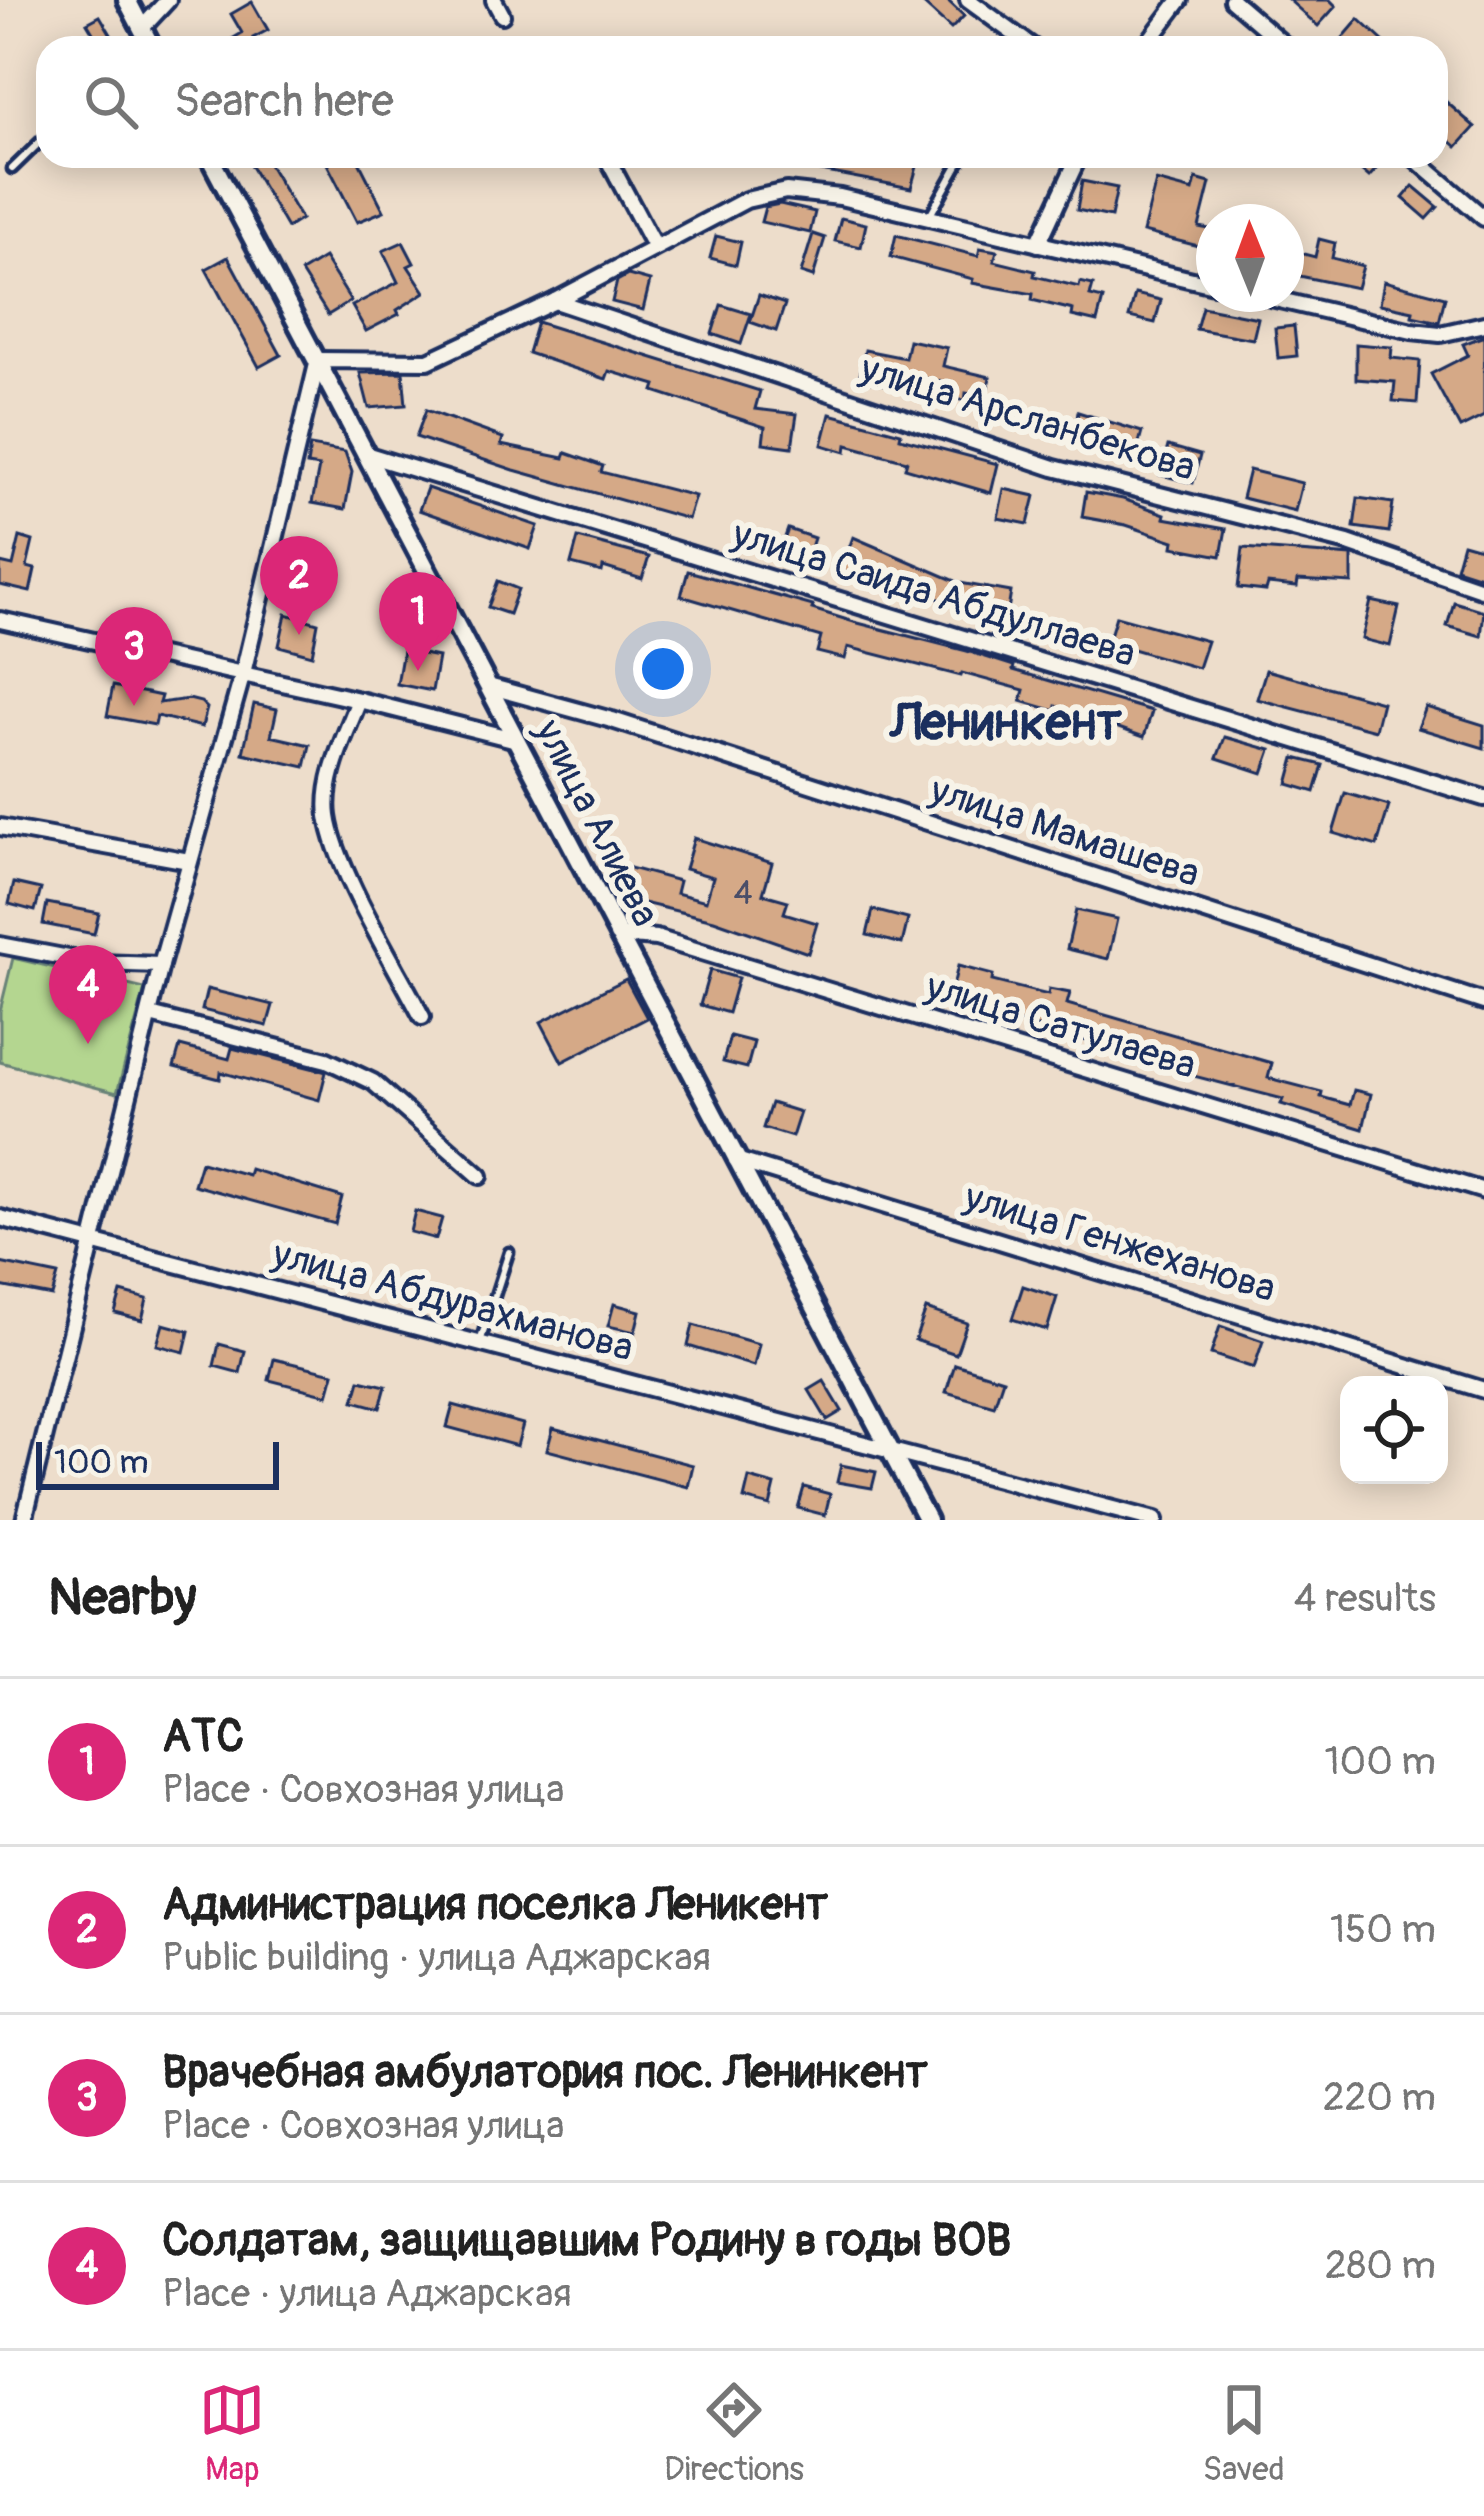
<!DOCTYPE html>
<meta charset="utf-8">
<style>
:root{--surface:#fff;--page:#f6f6f6;--text:#222;--muted:#767676;--line:#e0e0e0;--accent:#db2777}
body{margin:0;font-family:Pangolin,sans-serif;background:var(--page);color:var(--text)}
.controls{position:absolute;right:36px;bottom:36px;display:grid;overflow:hidden;border-radius:24px;box-shadow:0 6px 30px #0003}
.controls button{width:108px;height:108px;display:grid;place-items:center;padding:0;border:0;border-bottom:3px solid var(--line);background:var(--surface);color:var(--text);font:60px sans-serif}
.compass{position:absolute;left:1196px;top:204px;width:108px;height:108px;border-radius:50%;background:var(--surface);box-shadow:0 6px 30px #0003;rotate:359deg}
.scale{position:absolute;left:36px;bottom:30px;width:243px;box-sizing:border-box;padding-left:12px;border:6px solid #1b2f5e;border-top:0;font-size:33px;line-height:42px;white-space:nowrap;color:#1b2f5e;-webkit-text-stroke:9px #f7f3e8;paint-order:stroke}
.you{position:absolute;left:663px;top:669px;width:42px;height:42px;margin:-30px;border:9px solid #fff;border-radius:50%;background:#1a73e8;box-shadow:0 0 0 18px #1a73e833}
.badge{display:grid;place-items:center;width:78px;height:78px;border-radius:50%;background:var(--accent);color:#fff;font-size:39px;font-weight:700}
.pin{position:absolute;translate:-50% -99px;filter:drop-shadow(0 3px 6px #0008)}
.pin::after{content:'';position:absolute;top:63px;width:42px;height:36px;background:inherit;clip-path:polygon(0 0,100% 0,50% 100%)}
.list{margin:0;padding:0;list-style:none}
h2{display:flex;justify-content:space-between;align-items:center;height:156px;margin:0;padding:0 48px;font-size:51px}
h2 small{font-size:39px;font-weight:400;color:var(--muted)}
.list li{display:grid;grid-template-columns:78px 1fr auto;gap:36px;align-items:center;box-sizing:border-box;height:168px;padding:0 48px;border-top:3px solid var(--line)}
.list b{display:block;font-size:45px;white-space:nowrap}
.list p{margin:0;font-size:39px;white-space:nowrap;color:var(--muted)}
.list em{font-size:39px;font-style:normal;color:var(--muted)}
.icon{flex:none;width:66px;height:66px;fill:none;stroke:currentColor;stroke-width:2;stroke-linecap:round;stroke-linejoin:round}
.map{position:relative;flex:none;width:1484px;height:1520px;overflow:hidden}
.search{position:absolute;background:var(--surface);box-shadow:0 6px 30px #0003;left:36px;right:36px;top:36px;height:132px;display:flex;align-items:center;gap:30px;box-sizing:border-box;padding:0 42px;border-radius:36px;color:var(--muted);font-size:45px}
.sheet{height:828px;background:var(--surface)}
nav{display:flex;justify-content:space-around;align-items:center;box-sizing:border-box;height:168px;border-top:3px solid var(--line);background:var(--surface);font-size:33px;color:var(--muted)}
nav a{display:grid;justify-items:center;gap:6px}
nav .on{color:var(--accent)}
.map>svg:first-child{display:block}
.green{fill:#b4d690;stroke:#688277;stroke-width:3}
.building{fill:#d5a987;stroke:#1b2f5e;stroke-width:3}
.lines{fill:none;stroke-linecap:round;stroke-linejoin:round}
.service-casing{stroke:#1b2f5e;stroke-width:15}
.minor-casing{stroke:#1b2f5e;stroke-width:22}
.tertiary-casing{stroke:#1b2f5e;stroke-width:26}
.service{stroke:#f7f3e8;stroke-width:6}
.minor{stroke:#f7f3e8;stroke-width:14}
.tertiary{stroke:#f7f3e8;stroke-width:16}
.labels{text-anchor:middle;dominant-baseline:central;stroke-width:12;stroke-linejoin:round;paint-order:stroke}
.number-label{font-size:33px;fill:#4a4e68}
.street-label{font-size:39px;fill:#1b2f5e;stroke:#f7f3e8}
.district-label{font-size:51px;font-weight:bold;fill:#1b2f5e;stroke:#f7f3e8}
</style>
<div class="map">
<svg width="1484" height="1520" viewBox="0 0 1484 1520">
<rect width="100%" height="100%" fill="#edddcb"/>
<filter id="ink" filterUnits="userSpaceOnUse"><feTurbulence type="fractalNoise" baseFrequency=".00833" numOctaves="2"/><feDisplacementMap in="SourceGraphic" scale="24" xChannelSelector="R" yChannelSelector="G"/><feConvolveMatrix kernelMatrix="1 2 1 2 8 2 1 2 1" color-interpolation-filters="sRGB"/></filter>
<g filter="url(#ink)">
<polygon class="green" points="13,958 145,989 117,1093 0,1062 0,1011"/>
<g class="building">
<polygon points="919,0 947,0 964,16 951,29"/>
<polygon points="1289,0 1330,0 1336,6 1318,26"/>
<polygon points="252,2 268,30 253,38 255,42 238,48 232,39 242,33 231,14"/>
<polygon points="100,16 119,48 102,48 87,23"/>
<polygon points="1359,19 1383,41 1376,48 1350,48 1341,40"/>
<polygon points="1436,93 1475,127 1457,147 1436,128"/>
<polygon points="245,156 264,156 301,219 287,228"/>
<polygon points="323,156 356,156 384,211 357,222"/>
<polygon points="819,156 885,159 893,156 918,163 911,188 816,170"/>
<polygon points="1345,156 1388,156 1369,177"/>
<polygon points="1196,179 1210,183 1199,227 1214,230 1214,250 1143,232 1156,181 1193,191"/>
<polygon points="1082,181 1117,188 1111,217 1077,210"/>
<polygon points="1413,186 1438,207 1427,219 1403,198"/>
<polygon points="780,204 815,212 810,233 761,222 765,207"/>
<polygon points="841,218 866,224 861,247 835,241"/>
<polygon points="813,234 825,238 813,277 801,273"/>
<polygon points="896,235 978,256 980,248 997,251 994,261 1035,271 1034,276 1079,287 1080,282 1093,285 1090,296 1103,299 1097,322 1072,316 1073,310 1032,300 1033,294 972,283 973,279 891,257"/>
<polygon points="716,236 741,242 736,265 710,258"/>
<polygon points="1319,239 1335,243 1332,258 1363,266 1357,288 1295,275 1300,253 1315,257"/>
<polygon points="403,242 414,263 408,266 425,292 397,310 399,314 366,331 352,306 398,282 383,251"/>
<polygon points="228,257 281,355 259,367 206,269"/>
<polygon points="324,258 351,301 328,315 301,272"/>
<polygon points="628,275 650,281 643,310 612,302 617,281"/>
<polygon points="1384,281 1445,297 1439,322 1412,316 1413,311 1380,304"/>
<polygon points="1135,294 1161,300 1155,323 1129,317"/>
<polygon points="759,295 785,304 776,331 750,322"/>
<polygon points="721,305 751,314 741,344 712,334"/>
<polygon points="1202,307 1258,318 1253,339 1196,329"/>
<polygon points="537,322 760,391 755,409 797,414 792,447 763,443 765,427 654,391 656,385 609,371 606,379 528,353"/>
<polygon points="1294,326 1297,356 1278,358 1275,328"/>
<polygon points="1484,336 1484,416 1460,428 1431,374 1468,355 1463,344"/>
<polygon points="909,340 947,348 943,366 990,377 986,397 966,393 965,401 948,397 951,384 896,372 892,386 859,379 865,350 905,358"/>
<polygon points="1356,344 1392,347 1391,358 1420,361 1417,403 1393,401 1395,382 1356,379"/>
<polygon points="403,372 406,405 369,408 360,373"/>
<polygon points="426,410 503,438 501,445 564,458 566,453 603,466 601,472 695,496 688,519 514,470 416,437"/>
<polygon points="1078,412 1142,432 1134,462 1072,446"/>
<polygon points="830,414 901,433 900,438 998,464 991,493 905,468 907,461 847,445 846,452 822,445"/>
<polygon points="310,446 345,452 352,472 345,509 312,503 319,467 307,465"/>
<polygon points="1168,446 1200,455 1193,483 1160,475"/>
<polygon points="1249,470 1302,483 1295,511 1242,498"/>
<polygon points="427,488 538,526 530,549 419,510"/>
<polygon points="1004,489 1035,496 1028,524 998,518"/>
<polygon points="1086,492 1123,499 1165,514 1164,518 1226,529 1221,556 1173,547 1174,541 1126,525 1082,517"/>
<polygon points="1358,498 1393,503 1389,532 1354,527"/>
<polygon points="788,529 814,538 807,560 780,551"/>
<polygon points="20,537 33,541 27,567 35,569 30,592 0,585 0,563 13,566"/>
<polygon points="853,537 960,583 1011,592 1007,616 972,610 874,577 872,582 841,571"/>
<polygon points="578,538 649,557 642,579 603,567 602,572 571,564"/>
<polygon points="1463,543 1484,549 1484,577 1456,568"/>
<polygon points="1243,548 1352,556 1352,583 1298,580 1297,587 1268,584 1266,591 1238,588"/>
<polygon points="302,554 321,559 314,584 296,579"/>
<polygon points="688,571 813,606 812,609 854,622 967,651 1014,666 1013,670 1152,711 1144,737 1056,706 1055,711 1021,701 1024,690 962,673 961,676 848,647 845,659 817,652 821,637 681,596"/>
<polygon points="498,581 518,589 509,614 488,607"/>
<polygon points="1371,601 1399,607 1390,646 1362,639"/>
<polygon points="1454,602 1484,611 1481,636 1447,626"/>
<polygon points="286,614 318,623 312,655 279,646"/>
<polygon points="1116,616 1207,641 1198,668 1108,642"/>
<polygon points="403,650 438,657 432,691 397,684"/>
<polygon points="1266,670 1382,702 1375,730 1257,699"/>
<polygon points="113,686 161,696 159,703 189,699 201,702 207,708 202,727 157,716 155,725 107,716"/>
<polygon points="254,704 277,709 271,736 310,745 305,767 243,753"/>
<polygon points="1426,707 1484,725 1484,748 1418,728"/>
<polygon points="1225,737 1271,750 1263,773 1217,758"/>
<polygon points="1295,758 1323,765 1315,792 1288,784"/>
<polygon points="1345,793 1389,806 1377,846 1333,833"/>
<polygon points="694,838 772,863 763,894 788,901 784,913 817,923 808,953 714,920 614,896 623,866 679,881 676,893 706,901 713,877 685,869"/>
<polygon points="14,883 41,889 35,911 9,904"/>
<polygon points="47,903 99,913 94,934 43,924"/>
<polygon points="873,910 908,919 902,944 867,935"/>
<polygon points="1076,910 1117,919 1108,959 1067,949"/>
<polygon points="958,966 993,975 992,981 1048,995 1049,989 1070,993 1067,1004 1272,1063 1268,1078 1322,1092 1321,1097 1350,1105 1354,1090 1371,1094 1363,1129 1281,1104 1283,1099 1182,1073 1183,1068 1005,1018 1006,1012 950,998"/>
<polygon points="710,970 738,978 728,1013 700,1005"/>
<polygon points="626,979 647,1018 562,1062 541,1022"/>
<polygon points="207,989 273,1005 267,1026 202,1010"/>
<polygon points="730,1036 754,1042 747,1068 723,1062"/>
<polygon points="180,1046 229,1059 232,1048 323,1071 326,1072 319,1100 221,1072 220,1079 174,1067"/>
<polygon points="771,1103 800,1112 792,1137 763,1128"/>
<polygon points="201,1162 248,1175 250,1169 342,1197 335,1224 194,1185"/>
<polygon points="415,1211 442,1218 436,1239 410,1232"/>
<polygon points="0,1263 58,1275 52,1296 0,1286"/>
<polygon points="1023,1286 1057,1297 1047,1330 1012,1319"/>
<polygon points="121,1292 147,1299 142,1320 115,1313"/>
<polygon points="614,1304 640,1311 635,1332 608,1326"/>
<polygon points="926,1309 967,1323 956,1354 915,1340"/>
<polygon points="163,1324 189,1331 184,1352 157,1345"/>
<polygon points="693,1325 759,1344 754,1366 688,1346"/>
<polygon points="1220,1326 1263,1341 1254,1368 1211,1354"/>
<polygon points="219,1344 245,1351 240,1373 214,1366"/>
<polygon points="274,1359 334,1373 328,1395 269,1380"/>
<polygon points="955,1364 1003,1379 994,1406 946,1392"/>
<polygon points="360,1380 386,1386 380,1408 354,1401"/>
<polygon points="824,1381 842,1411 827,1420 809,1390"/>
<polygon points="453,1405 523,1424 517,1446 447,1427"/>
<polygon points="553,1428 693,1465 688,1487 547,1450"/>
<polygon points="841,1465 876,1472 872,1488 837,1482"/>
<polygon points="749,1478 775,1485 770,1506 744,1499"/>
<polygon points="804,1487 830,1494 825,1515 798,1508"/>
</g>
<g class="lines">
<defs>
<g id="service">
<polyline points="12,169 48,134"/>
<polyline points="930,215 962,158"/>
<polyline points="481,1339 509,1252"/>
</g>
<g id="minor">
<polyline points="494,0 502,15"/>
<polyline points="968,0 1034,48"/>
<polyline points="1232,0 1288,48"/>
<polyline points="142,28 168,0"/>
<polyline points="1144,48 1180,0"/>
<polyline points="606,156 654,246"/>
<polyline points="1412,156 1484,218"/>
<polyline points="1038,244 1079,156"/>
<polyline points="1254,294 1412,331 1440,334 1484,324"/>
<polyline points="555,301 1054,468 1348,543 1484,590"/>
<polyline points="365,454 1484,798"/>
<polyline points="0,620 359,700 517,740"/>
<polyline points="488,686 612,720 1484,1002"/>
<path d="M359,700C346,735 323,777 328,816C335,869 396,966 422,1017"/>
<polyline points="0,827 189,861"/>
<polyline points="617,935 656,938 1484,1191"/>
<polyline points="0,945 95,963 161,965"/>
<polyline points="150,1015 327,1060 373,1082 480,1176"/>
<polyline points="736,1160 1484,1390"/>
<polyline points="0,1218 1155,1520"/>
<polyline points="24,1520 161,965 243,673 318,360 428,361 555,301 746,200 786,191 840,197 1214,285"/>
</g>
<g id="tertiary">
<polyline points="127,0 152,48"/>
<polyline points="209,156 927,1520"/>
</g>
</defs>
<use href="#service" class="service-casing"/>
<use href="#minor" class="minor-casing"/>
<use href="#tertiary" class="tertiary-casing"/>
<use href="#service" class="service"/>
<use href="#minor" class="minor"/>
<use href="#tertiary" class="tertiary"/>
</g>
</g>
<g class="labels">
<g class="number-label">
<text x="743" y="893">4</text>
</g>
<g class="street-label">
<text transform="translate(1028 418) rotate(17)">улица Арсланбекова</text>
<text transform="translate(934 594) rotate(17)">улица Саида Абдуллаева</text>
<text transform="translate(597 823) rotate(63)">улица Алиева</text>
<text transform="translate(1065 832) rotate(18)">улица Мамашева</text>
<text transform="translate(1061 1026) rotate(17)">улица Сатулаева</text>
<text transform="translate(1120 1243) rotate(17)">улица Генжеханова</text>
<text transform="translate(453 1301) rotate(15)">улица Абдурахманова</text>
</g>
<g class="district-label">
<text x="1006" y="723">Ленинкент</text>
</g>
</g>
</svg>
<div class="controls">
<button><svg class="icon" aria-label="locate" viewBox="0 0 24 24"><circle cx="12" cy="12" r="6"/><path d="M12 2v4M12 18v4M2 12h4M18 12h4"/></svg></button>
</div>
<svg class="compass" viewBox="-18 -18 36 36"><path d="M0-13l5 13h-10z" fill="#e53935"/><path d="M0 13l5-13h-10z" fill="#767676"/></svg>
<div class="scale">100 m</div>
<div class="you"></div>
<div class="pin badge" style="left:418px;top:671px">1</div>
<div class="pin badge" style="left:299px;top:635px">2</div>
<div class="pin badge" style="left:134px;top:706px">3</div>
<div class="pin badge" style="left:88px;top:1044px">4</div>
<div class="search"><svg class="icon" aria-label="search" viewBox="0 0 24 24"><circle cx="10" cy="10" r="6"/><path d="M15 15l6 6"/></svg>Search here</div>
</div>
<section class="sheet">
<h2>Nearby<small>4 results</small></h2>
<ul class="list">
<li><span class="badge">1</span><div><b>АТС</b><p>Place · Совхозная улица</p></div><em>100 m</em></li>
<li><span class="badge">2</span><div><b>Администрация поселка Леникент</b><p>Public building · улица Аджарская</p></div><em>150 m</em></li>
<li><span class="badge">3</span><div><b>Врачебная амбулатория пос. Ленинкент</b><p>Place · Совхозная улица</p></div><em>220 m</em></li>
<li><span class="badge">4</span><div><b>Солдатам, защищавшим Родину в годы ВОВ</b><p>Place · улица Аджарская</p></div><em>280 m</em></li>
</ul>
</section>
<nav>
<a class="on"><svg class="icon" aria-label="map" viewBox="0 0 24 24"><path d="M3 6l6-2 6 2 6-2v14l-6 2-6-2-6 2zM9 4v14M15 6v14"/></svg>Map</a>
<a><svg class="icon" aria-label="directions" viewBox="0 0 24 24"><path d="M12 3l9 9-9 9-9-9zM9 14v-3h6M13 9l2 2-2 2"/></svg>Directions</a>
<a><svg class="icon" aria-label="saved" viewBox="0 0 24 24"><path d="M7 4h10v16l-5-4-5 4z"/></svg>Saved</a>
</nav>
